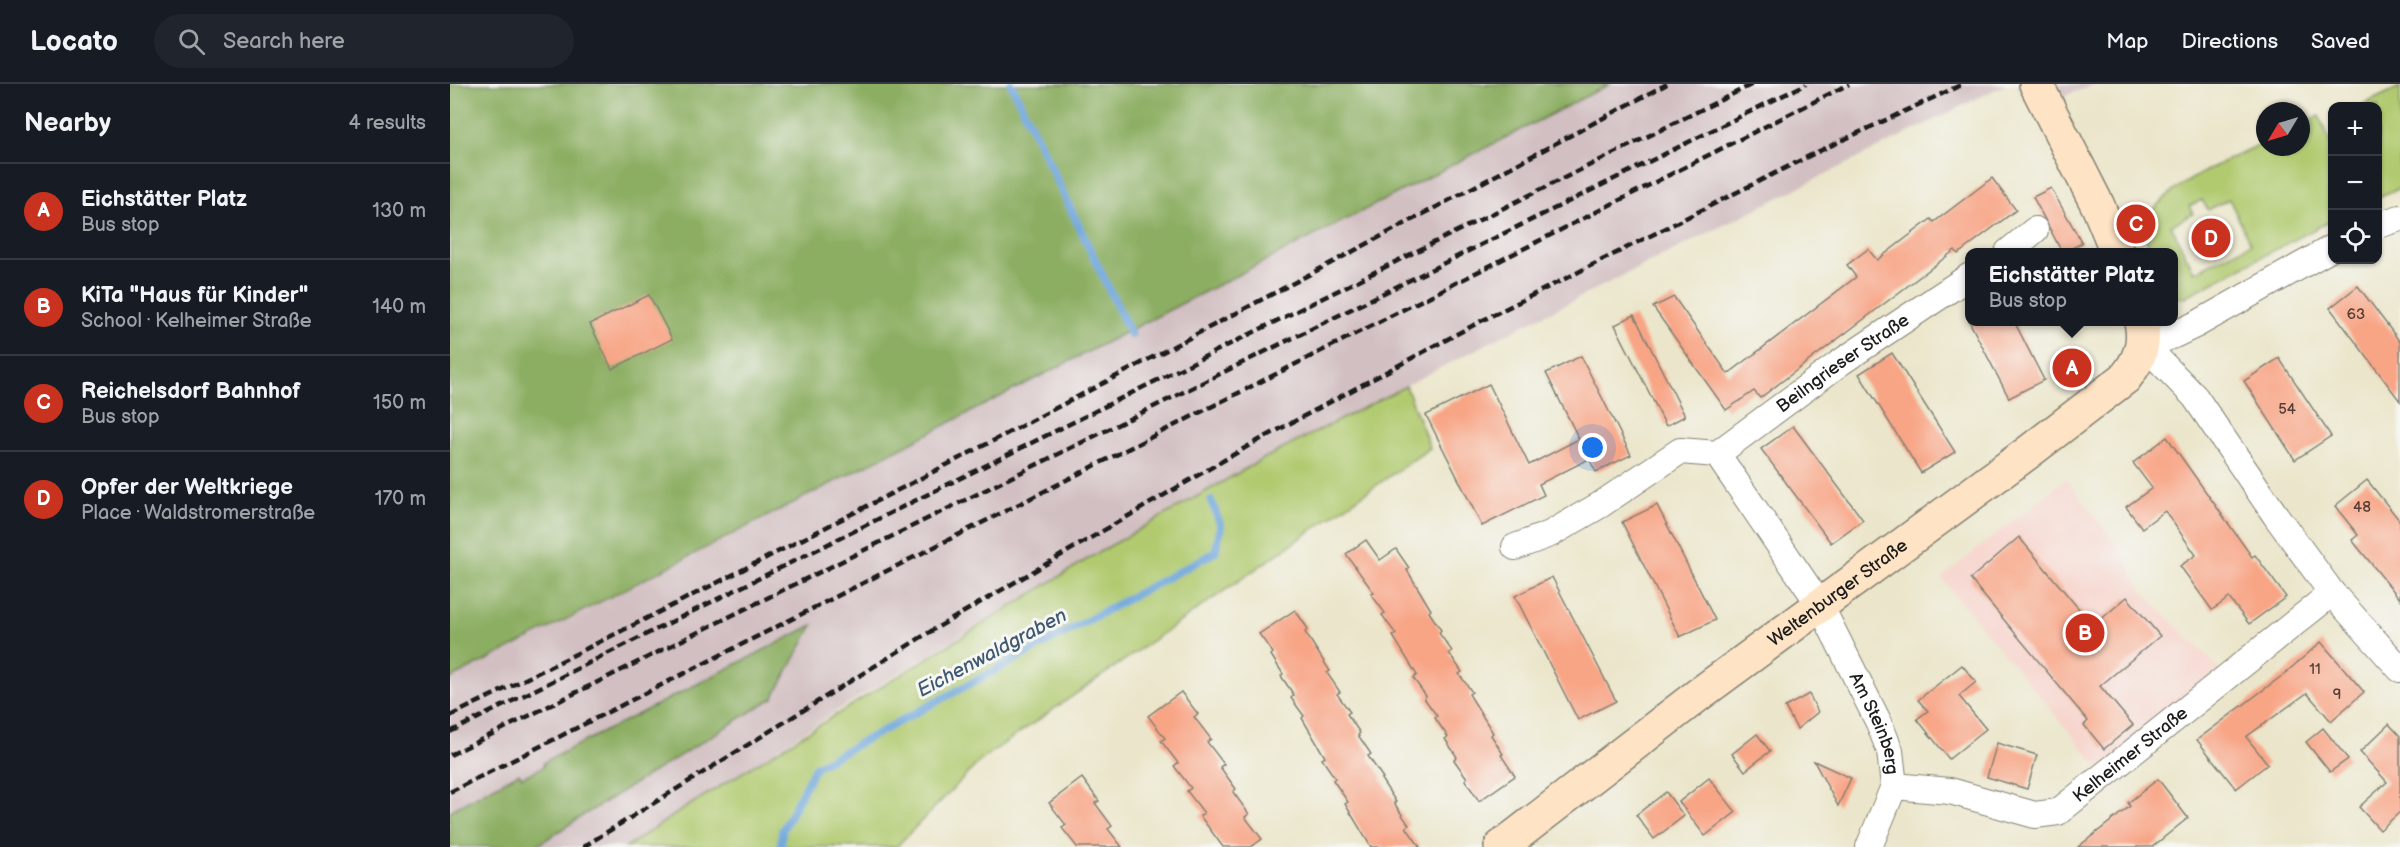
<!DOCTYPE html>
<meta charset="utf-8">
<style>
:root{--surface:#171b24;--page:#20242c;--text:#f1f3f6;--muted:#9ea1a6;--line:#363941;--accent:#c8321e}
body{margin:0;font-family:"Balsamiq Sans",sans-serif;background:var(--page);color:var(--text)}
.controls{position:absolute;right:18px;top:18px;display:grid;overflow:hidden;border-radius:12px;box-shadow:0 2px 4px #0004}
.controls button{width:54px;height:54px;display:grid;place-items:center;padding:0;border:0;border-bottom:2px solid var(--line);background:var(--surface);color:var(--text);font:30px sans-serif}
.compass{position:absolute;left:1806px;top:18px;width:54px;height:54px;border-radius:50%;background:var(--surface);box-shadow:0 2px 4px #0004;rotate:232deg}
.you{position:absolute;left:1143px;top:364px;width:21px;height:21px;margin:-15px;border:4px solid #fff;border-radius:50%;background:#1a73e8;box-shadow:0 0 0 9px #1a73e833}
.badge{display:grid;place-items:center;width:39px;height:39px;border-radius:50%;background:var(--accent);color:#fff;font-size:20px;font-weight:700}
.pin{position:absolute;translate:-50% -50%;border:3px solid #fff;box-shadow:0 2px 6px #0006}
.popup{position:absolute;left:1515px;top:164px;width:213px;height:78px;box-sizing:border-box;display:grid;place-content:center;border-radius:12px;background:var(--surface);filter:drop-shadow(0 2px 4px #0005);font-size:20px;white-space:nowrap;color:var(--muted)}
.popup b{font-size:22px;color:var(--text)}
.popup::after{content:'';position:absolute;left:50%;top:100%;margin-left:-12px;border:12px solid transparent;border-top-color:var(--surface)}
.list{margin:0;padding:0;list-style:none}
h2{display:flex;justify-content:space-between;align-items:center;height:78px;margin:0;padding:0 24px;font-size:26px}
h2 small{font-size:20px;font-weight:400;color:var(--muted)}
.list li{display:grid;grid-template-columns:39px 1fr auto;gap:18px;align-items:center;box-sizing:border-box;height:96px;padding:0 24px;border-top:2px solid var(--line)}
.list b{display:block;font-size:22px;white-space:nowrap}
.list p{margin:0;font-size:20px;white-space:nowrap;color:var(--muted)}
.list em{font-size:20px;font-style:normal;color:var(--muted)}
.icon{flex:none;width:33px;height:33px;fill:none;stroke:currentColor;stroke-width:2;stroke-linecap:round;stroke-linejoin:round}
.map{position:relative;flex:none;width:1950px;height:763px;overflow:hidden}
header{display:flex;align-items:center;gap:36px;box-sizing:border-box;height:84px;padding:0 30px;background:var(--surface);border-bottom:2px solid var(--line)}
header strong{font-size:28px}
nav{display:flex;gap:33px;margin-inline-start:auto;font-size:21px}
.search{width:420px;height:54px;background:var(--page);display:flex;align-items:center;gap:15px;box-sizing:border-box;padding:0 21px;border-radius:33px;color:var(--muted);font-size:22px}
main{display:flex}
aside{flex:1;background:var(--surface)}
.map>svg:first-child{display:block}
.built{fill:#f7d1c9}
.industrial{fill:#d2bfc1}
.green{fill:#b1ca6f;stroke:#667346;stroke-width:1.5;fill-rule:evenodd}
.forest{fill:#8cae62;stroke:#54653f;stroke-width:1.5}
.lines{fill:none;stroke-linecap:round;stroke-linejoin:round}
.stream{stroke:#6ca4db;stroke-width:8}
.building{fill:#f8a586}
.street-casing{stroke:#848174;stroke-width:28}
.secondary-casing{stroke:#848174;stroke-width:36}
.street{stroke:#fff;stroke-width:26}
.secondary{stroke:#fee4c5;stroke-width:33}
.rail{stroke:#1c1c1c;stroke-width:4.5;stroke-dasharray:9 4.5;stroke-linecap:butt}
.labels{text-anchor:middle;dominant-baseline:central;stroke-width:6;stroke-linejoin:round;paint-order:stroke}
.number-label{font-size:15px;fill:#533e36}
.street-label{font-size:18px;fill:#1c1c1c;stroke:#f6f6f2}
.water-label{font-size:20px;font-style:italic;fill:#405972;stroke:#f6f6f2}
</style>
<header>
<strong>Locato</strong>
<div class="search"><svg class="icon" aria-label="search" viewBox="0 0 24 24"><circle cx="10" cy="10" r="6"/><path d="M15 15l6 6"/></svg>Search here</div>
<nav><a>Map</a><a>Directions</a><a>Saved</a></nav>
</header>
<main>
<aside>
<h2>Nearby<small>4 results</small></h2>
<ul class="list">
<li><span class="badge">A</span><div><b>Eichstätter Platz</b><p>Bus stop</p></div><em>130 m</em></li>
<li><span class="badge">B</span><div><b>KiTa &quot;Haus für Kinder&quot;</b><p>School · Kelheimer Straße</p></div><em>140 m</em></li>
<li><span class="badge">C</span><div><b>Reichelsdorf Bahnhof</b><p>Bus stop</p></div><em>150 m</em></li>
<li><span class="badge">D</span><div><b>Opfer der Weltkriege</b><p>Place · Waldstromerstraße</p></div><em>170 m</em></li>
</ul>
</aside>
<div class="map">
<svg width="1950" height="763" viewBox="0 0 1950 763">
<rect width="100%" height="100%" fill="#f6f6f2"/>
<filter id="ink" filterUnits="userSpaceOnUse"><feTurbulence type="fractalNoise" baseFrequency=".0167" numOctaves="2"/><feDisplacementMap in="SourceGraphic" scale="12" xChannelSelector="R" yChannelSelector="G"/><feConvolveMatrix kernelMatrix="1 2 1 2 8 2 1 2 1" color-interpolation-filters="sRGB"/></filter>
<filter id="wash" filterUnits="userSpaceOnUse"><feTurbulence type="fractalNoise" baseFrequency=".008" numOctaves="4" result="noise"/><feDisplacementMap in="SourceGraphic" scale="24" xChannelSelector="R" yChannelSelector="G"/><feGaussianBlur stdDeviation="1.35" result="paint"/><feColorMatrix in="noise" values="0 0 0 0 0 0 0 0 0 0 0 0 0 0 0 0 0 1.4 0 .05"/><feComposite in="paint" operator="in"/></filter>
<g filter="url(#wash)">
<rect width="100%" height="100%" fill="#ebe6cb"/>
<polygon class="built" points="1616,395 1668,463 1694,509 1773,589 1651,686 1491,494"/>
<g class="industrial">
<polygon points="1160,0 1556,0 1050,253 811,376 641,473 396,621 175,763 85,763 132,732 362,542 94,678 94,683 72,693 69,689 0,727 0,595"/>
<polygon points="1567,0 1645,0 1584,24"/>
</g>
<g class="green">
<polygon points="1950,3 1950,104 1928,113 1928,22 1910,22"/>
<path d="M1869,32L1882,62V136L1733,214L1724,212V168H1703C1700,163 1696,157 1695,151C1690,110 1785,73 1815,58V63H1851V40ZM1779,115L1801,160L1744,188L1721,141L1743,130L1739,122L1752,116L1758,126Z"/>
<polygon points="956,302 980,364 532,675 446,763 176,763 238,722 641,473 811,376"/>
</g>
<g class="forest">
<polygon points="0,0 1160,0 0,595"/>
<polygon points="363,541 323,614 132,732 85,763 0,763 0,727 69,689 72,693 93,683 94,678"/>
</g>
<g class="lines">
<g class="stream">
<polyline points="561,0 681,251"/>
<polyline points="331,763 332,747 365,683 765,468 771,442 761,417"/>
</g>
</g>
<g id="blocks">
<g class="building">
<polygon points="1542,94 1566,126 1508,170 1505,166 1310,314 1304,307 1276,326 1203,223 1224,213 1278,290 1406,193 1397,181 1418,165 1427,176 1481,135 1484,138"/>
<polygon points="1601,104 1632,159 1615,168 1612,168 1583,113"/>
<polygon points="1908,202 1950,258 1950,317 1880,224"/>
<polygon points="199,211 222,255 162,285 140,240"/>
<polygon points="1184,231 1235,332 1216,342 1165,241"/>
<polygon points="1519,237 1564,237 1594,296 1559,314"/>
<polygon points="1442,269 1505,368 1471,389 1409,290"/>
<polygon points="1131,272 1181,371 1146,388 1139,375 1089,400 1094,411 1032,442 976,331 1039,300 1079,381 1129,355 1096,289"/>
<polygon points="1829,274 1881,352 1845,376 1794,297"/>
<polygon points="1343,342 1413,436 1381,459 1311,365"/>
<polygon points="1717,353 1802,473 1805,471 1836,513 1799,540 1779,514 1762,526 1730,482 1746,471 1715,427 1692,444 1676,423 1702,404 1683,379"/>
<polygon points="1917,396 1950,437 1950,515 1902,456 1908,451 1885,422"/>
<polygon points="1207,421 1265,536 1230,553 1172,438"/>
<polygon points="1569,453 1643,542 1677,513 1710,552 1650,602 1683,641 1654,665 1634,641 1638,637 1520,495"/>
<polygon points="916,456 930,476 946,465 959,484 957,486 981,526 979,528 991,546 989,549 1002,567 999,569 1012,588 1009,590 1022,608 1019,610 1043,649 1041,651 1053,670 1051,671 1065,692 1029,717 1015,696 1017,694 1004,676 1007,673 995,655 998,653 985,634 987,632 974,614 976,612 963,594 967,591 943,552 946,550 932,531 935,529 921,510 924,509 896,470"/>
<polygon points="1102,493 1166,617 1128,636 1065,512"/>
<polygon points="845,526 858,545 855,548 880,587 877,589 890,608 887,610 900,628 897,630 910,649 908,651 921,670 918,672 933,694 931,695 946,718 944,719 959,741 956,743 970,763 921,763 895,720 898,718 883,696 885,694 872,675 875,673 852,634 854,632 841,614 844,611 831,592 833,590 821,571 823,569 809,550"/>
<polygon points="1871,558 1914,608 1881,637 1857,609 1796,653 1818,680 1786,705 1747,656 1833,591"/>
<polygon points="1512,581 1526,598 1509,612 1536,645 1499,675 1467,635 1478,627 1468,616"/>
<polygon points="731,608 748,630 744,633 761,655 757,658 774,680 770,683 786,705 783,708 799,730 795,733 812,755 801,763 773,763 750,732 754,729 737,707 741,704 724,682 728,679 711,657 715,654 698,632"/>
<polygon points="1359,610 1368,628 1347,645 1335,623"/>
<polygon points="1939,640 1950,652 1950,728 1930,746 1909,723 1937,698 1910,668"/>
<polygon points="1873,644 1898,675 1880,688 1856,658"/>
<polygon points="1307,650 1320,667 1295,687 1282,670"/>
<polygon points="1547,659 1587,671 1577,705 1537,693"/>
<polygon points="1364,677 1401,694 1388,722"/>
<polygon points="632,694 649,717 645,719 662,742 658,745 672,763 627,763 612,744 616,741 599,719"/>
<polygon points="1259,694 1286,728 1255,752 1229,718"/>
<polygon points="1708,695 1738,734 1702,763 1628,763 1680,722 1678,719"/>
<polygon points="1216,708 1234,732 1204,755 1186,731"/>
</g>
</g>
</g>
<g filter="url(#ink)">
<use href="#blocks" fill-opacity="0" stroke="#848174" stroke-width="1.5"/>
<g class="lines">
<defs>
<g id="street">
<polyline points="1928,141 1950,134"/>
<polyline points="1558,168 1585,146"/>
<polyline points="1692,263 1710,277 1745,313 1826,432 1882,509 1950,585"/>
<polyline points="1692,263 1724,251 1747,240 1882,164"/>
<path id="s1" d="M1267,370L1370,521L1429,639L1440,667L1444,702L1419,763"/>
<path id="s2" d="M1065,463L1100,450L1150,421L1230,367L1267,370L1391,278L1520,192"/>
<path id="s3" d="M1444,702L1500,707L1585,731L1608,728L1882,509"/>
</g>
<g id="secondary">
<polyline points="1586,0 1648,122 1667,168"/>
<path id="s4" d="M1051,763L1248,611L1576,370L1675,294C1689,277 1696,260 1691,238"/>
</g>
</defs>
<use href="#street" class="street-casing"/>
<use href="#secondary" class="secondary-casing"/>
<use href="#street" class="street"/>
<use href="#secondary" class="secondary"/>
<g class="rail">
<path d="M0,632C410,431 814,215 1217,0"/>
<polyline points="0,648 1303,0"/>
<polyline points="0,671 1356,0"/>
<polyline points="0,708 1399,0"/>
<polyline points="133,763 483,546 800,361 1033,236 1363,70 1513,0"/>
</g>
</g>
</g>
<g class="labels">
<g class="number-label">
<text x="1906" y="230">63</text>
<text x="1837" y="325">54</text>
<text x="1912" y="423">48</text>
<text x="1865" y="585">11</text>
<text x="1887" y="610">9</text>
</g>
<g class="street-label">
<text stroke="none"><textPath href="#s2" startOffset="384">Beilngrieser Straße</textPath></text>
<text stroke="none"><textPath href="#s4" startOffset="422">Weltenburger Straße</textPath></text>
<text stroke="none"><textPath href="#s1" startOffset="314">Am Steinberg</textPath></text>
<text stroke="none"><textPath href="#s3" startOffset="260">Kelheimer Straße</textPath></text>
</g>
<g class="water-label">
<text transform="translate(542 569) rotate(-28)">Eichenwaldgraben</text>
</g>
</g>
</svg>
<div class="controls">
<button>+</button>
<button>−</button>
<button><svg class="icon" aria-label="locate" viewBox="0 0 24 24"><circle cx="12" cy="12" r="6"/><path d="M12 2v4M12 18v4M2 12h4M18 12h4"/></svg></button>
</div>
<svg class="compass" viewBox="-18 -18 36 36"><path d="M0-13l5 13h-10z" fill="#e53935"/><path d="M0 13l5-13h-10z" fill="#9ea1a6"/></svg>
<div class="you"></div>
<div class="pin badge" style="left:1622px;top:284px">A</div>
<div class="popup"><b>Eichstätter Platz</b>Bus stop</div>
<div class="pin badge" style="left:1635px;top:549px">B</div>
<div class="pin badge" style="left:1686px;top:140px">C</div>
<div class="pin badge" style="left:1761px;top:154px">D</div>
</div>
</main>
